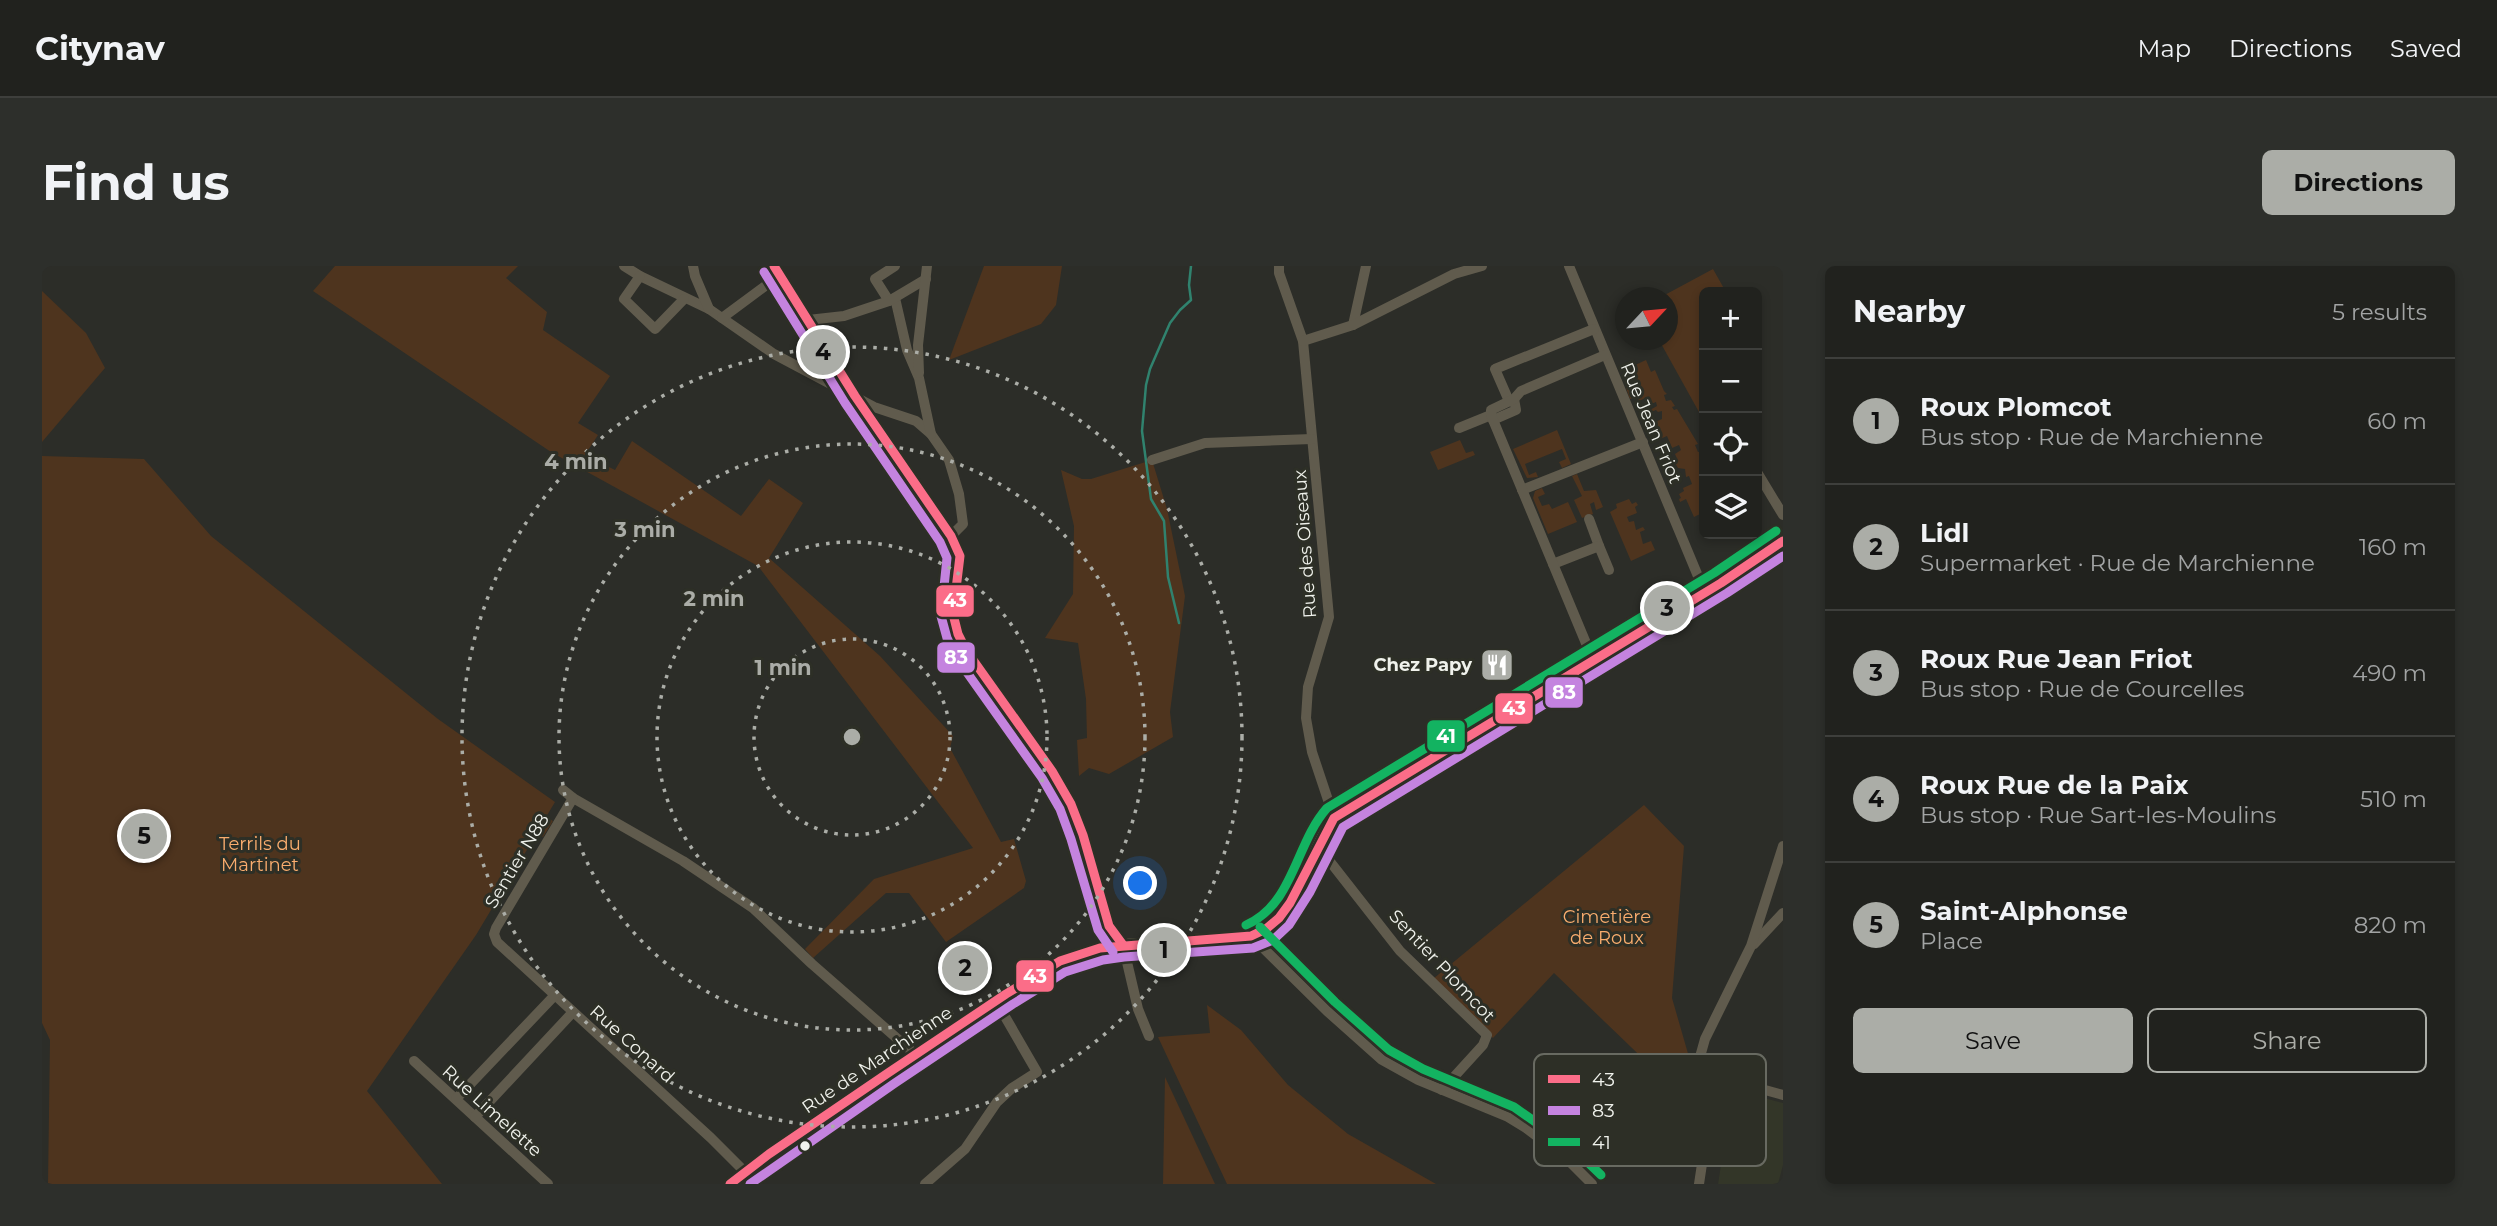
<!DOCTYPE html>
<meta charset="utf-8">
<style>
:root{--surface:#21221e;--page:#2d2f2b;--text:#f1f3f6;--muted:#a2a4a4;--line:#3e3f3c;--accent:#abada7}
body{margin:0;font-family:Montserrat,sans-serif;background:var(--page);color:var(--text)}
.controls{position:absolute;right:21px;top:21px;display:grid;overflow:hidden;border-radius:10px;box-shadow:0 4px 10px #0003}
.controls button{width:63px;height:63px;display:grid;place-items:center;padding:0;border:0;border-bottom:2px solid var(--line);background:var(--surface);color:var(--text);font:35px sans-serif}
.compass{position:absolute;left:1573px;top:21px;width:63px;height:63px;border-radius:50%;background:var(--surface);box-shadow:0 4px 10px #0003;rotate:64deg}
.you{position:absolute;left:1099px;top:618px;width:24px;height:24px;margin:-18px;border:5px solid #fff;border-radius:50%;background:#1a73e8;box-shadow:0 0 0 10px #1a73e833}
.badge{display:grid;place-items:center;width:46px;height:46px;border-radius:50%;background:var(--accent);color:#111;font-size:23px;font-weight:700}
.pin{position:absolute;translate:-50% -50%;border:4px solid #fff;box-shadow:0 2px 7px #0006}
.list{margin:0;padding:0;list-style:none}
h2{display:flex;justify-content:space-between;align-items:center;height:91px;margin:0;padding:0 28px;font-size:30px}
h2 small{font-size:23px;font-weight:400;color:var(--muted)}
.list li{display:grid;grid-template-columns:46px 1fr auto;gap:21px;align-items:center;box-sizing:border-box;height:126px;padding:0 28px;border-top:2px solid var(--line)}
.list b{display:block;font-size:26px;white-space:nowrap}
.list p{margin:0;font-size:23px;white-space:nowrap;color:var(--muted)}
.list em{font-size:23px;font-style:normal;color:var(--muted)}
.actions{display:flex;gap:14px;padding:21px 28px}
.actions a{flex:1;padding:16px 0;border:2px solid var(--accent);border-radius:10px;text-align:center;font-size:24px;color:var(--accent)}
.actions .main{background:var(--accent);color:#111}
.icon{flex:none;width:38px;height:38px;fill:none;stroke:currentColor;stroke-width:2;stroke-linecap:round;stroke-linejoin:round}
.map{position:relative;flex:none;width:1741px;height:918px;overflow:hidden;border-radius:10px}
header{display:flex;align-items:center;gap:42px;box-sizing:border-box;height:98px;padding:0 35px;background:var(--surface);border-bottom:2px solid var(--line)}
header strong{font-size:33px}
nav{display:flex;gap:38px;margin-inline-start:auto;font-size:24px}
.intro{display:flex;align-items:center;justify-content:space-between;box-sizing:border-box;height:168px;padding:0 42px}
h1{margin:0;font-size:49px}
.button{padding:18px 32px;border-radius:10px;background:var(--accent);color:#111;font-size:24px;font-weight:700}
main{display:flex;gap:42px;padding:0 42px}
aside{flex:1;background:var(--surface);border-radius:10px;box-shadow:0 4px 10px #0003}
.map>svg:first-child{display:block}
.built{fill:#333628}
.green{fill:#4e341e}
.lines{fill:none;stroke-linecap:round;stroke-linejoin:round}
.stream{stroke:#30826e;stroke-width:2.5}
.minor{stroke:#605b4d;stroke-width:10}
.major{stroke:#736a55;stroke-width:12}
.bus-1-casing{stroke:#2d2f26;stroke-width:14}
.bus-2-casing{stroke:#2d2f26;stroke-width:14}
.bus-3-casing{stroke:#2d2f26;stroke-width:14}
.bus-1{stroke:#fb6d88;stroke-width:9}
.bus-2{stroke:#c483df;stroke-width:9}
.bus-3{stroke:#13b361;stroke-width:9}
.ring{fill:none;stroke:#abada7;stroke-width:3.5;stroke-dasharray:3.5 7}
.bus-dot{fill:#f0f2ec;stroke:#2d2f26;stroke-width:2.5}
.labels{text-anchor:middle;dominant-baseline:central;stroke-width:6;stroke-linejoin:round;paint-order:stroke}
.street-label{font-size:18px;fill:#f0f2ec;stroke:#2d2f26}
.poi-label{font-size:18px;font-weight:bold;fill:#f0f2ec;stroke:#2d2f26;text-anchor:end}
.park-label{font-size:18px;fill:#faad6e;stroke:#2d2f26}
.key{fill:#2d2f26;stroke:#686a61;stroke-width:2}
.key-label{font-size:19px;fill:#f0f2ec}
.centre{fill:#abada7;stroke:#2d2f26;stroke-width:3.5}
.ring-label{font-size:21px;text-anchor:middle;font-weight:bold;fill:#abada7;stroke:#2d2f26;stroke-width:6;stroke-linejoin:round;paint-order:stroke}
.line-badge{stroke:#2d2f26;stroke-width:2.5}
.badge-label{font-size:19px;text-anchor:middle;font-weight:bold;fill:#fff}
</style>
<header>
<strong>Citynav</strong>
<nav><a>Map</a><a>Directions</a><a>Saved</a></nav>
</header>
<div class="intro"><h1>Find us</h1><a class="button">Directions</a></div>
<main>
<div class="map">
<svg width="1741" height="918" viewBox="0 0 1741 918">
<rect width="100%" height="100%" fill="#2c2d28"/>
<polygon class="built" points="1707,828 1741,837 1741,899 1736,918 1676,918 1680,893 1698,894"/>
<g class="green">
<polygon points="293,0 476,0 464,12 505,46 501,64 568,110 536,157 556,169 543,189 573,204 590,175 699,250 727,213 761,237 727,292 838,390 911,470 908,482 959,576 972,573 984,615 982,622 904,676 867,627 844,627 771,692 763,683 832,613 931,582 716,300 509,186 271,25"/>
<polygon points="942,0 1020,0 1014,39 999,58 907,94"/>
<polygon points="1671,3 1684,26 1662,26 1662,155 1617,74 1626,74 1626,32 1619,31"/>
<polygon points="0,25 44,67 63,102 0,176"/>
<polygon points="1604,94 1609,106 1613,104 1622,125 1625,128 1622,129 1624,135 1629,134 1633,140 1630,141 1632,144 1635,143 1656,178 1653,179 1656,186 1661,185 1662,187 1662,246 1652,251 1644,233 1638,236 1637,233 1639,232 1637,228 1642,225 1641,222 1650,218 1647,210 1644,211 1643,203 1636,202 1633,197 1636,195 1633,188 1639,184 1637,179 1630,182 1625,170 1618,173 1611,157 1620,153 1620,145 1616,146 1614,144 1609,146 1608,144 1615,140 1614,136 1609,138 1606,131 1597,135 1595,130 1588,133 1584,122 1592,118 1591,114 1596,112 1591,100"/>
<polygon points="1515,164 1529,198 1520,202 1517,196 1524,193 1520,183 1483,198 1487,209 1494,206 1496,211 1485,212 1471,183"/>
<polygon points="1418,174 1424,187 1431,185 1433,189 1396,204 1388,186"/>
<polygon points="0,190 102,193 169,270 396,453 513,536 504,551 511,555 501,571 495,567 434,669 325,825 400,918 6,918 8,774 0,757"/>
<polygon points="1110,194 1125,243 1143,330 1128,446 1131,471 1067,508 1047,502 1037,510 1035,474 1045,472 1044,433 1036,377 1003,372 1031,328 1032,260 1019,204 1040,213 1049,213"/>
<polygon points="1535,208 1542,225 1554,224 1561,241 1554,244 1552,236 1548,238 1551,248 1540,252 1532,234 1540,230 1530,210"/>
<polygon points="1500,222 1503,228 1496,231 1500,240 1507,238 1510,243 1526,236 1535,256 1506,268 1491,232 1493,225"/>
<polygon points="1587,233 1590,238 1594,236 1596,239 1593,241 1595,247 1585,251 1587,256 1592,255 1594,264 1601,261 1603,264 1598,266 1601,278 1609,275 1613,284 1589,295 1568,246 1575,242 1574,238"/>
<polygon points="1602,539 1642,580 1630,732 1647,791 1634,810 1616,807 1512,707 1451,772 1391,713"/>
<polygon points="1165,739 1199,764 1246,819 1306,868 1394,918 1185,918 1116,771 1168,767"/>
<polygon points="1123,811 1173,918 1121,918"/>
</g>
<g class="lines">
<polyline class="stream" points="1137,357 1126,311 1122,255 1109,233 1100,165 1104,119 1108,103 1128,57 1138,44 1149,34 1147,19 1149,0"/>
<g class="minor">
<polyline points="582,0 598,10 667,43 732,88 832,141 874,155 889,168 907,194 917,228 921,258 909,270"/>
<polyline points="651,0 653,10 667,43"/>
<polyline points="732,0 813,130 909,270 918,290 911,348 916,368 924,384 1010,505 1029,538 1041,569 1067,660 1081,679 1096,743 1107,770"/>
<polyline points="1237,0 1237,7 1261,75 1287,351 1266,421 1264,452 1270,486 1292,552"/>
<polyline points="1527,0 1663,327"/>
<polyline points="598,10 582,33 613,63 642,33"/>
<polyline points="853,32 865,84 877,112 889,168"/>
<polyline points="847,35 833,13 853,0"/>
<polyline points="680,52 738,9"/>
<polyline points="766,54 802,50 847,35 884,13"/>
<polyline points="1311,59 1324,0"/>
<polyline points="1261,75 1311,59 1412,8 1440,0"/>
<polyline points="877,107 876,79 885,0"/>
<polyline points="1467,135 1453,103 1552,63"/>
<polyline points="1451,154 1474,144 1472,133"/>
<polyline points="1417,162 1449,149"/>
<polyline points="1110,194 1163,177 1270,173"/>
<polyline points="1715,206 1741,249"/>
<polyline points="1480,224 1601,176"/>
<polyline points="1547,253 1557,280"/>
<polyline points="1511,298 1557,280 1567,304"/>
<polyline points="1551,394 1449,149 1449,144 1472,133 1479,125 1563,89"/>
<polyline points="521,524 531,532 641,595 711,642 770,698 874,789"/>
<polyline points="531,532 454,662 452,668 455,676 669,872 703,906"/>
<polyline points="1275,579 1358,685 1445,769 1441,779 1400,824"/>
<polyline points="1209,670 1285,745 1340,794 1376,814 1466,851 1484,862 1525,893 1550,918"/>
<polyline points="1712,678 1741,647"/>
<polyline points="372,795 506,918"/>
<polyline points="1654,805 1663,773 1709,680 1741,580"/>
<polyline points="1654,805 1658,811 1660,898 1657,918"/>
<polyline points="1654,805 1741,829"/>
<polyline points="414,833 513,729"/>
<polyline points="433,851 531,746"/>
<polyline points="883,918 923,883 955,836 970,822 995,806 954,735"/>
</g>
<path class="major" d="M688,918L727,888L846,807L964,728L1018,695L1058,682L1081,679L1209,670C1254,659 1266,586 1292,552L1679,317L1741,275"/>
<defs>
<g id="bus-1">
<polyline points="732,0 813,130 909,270 918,290 911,348 916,368 924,384 1010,505 1029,538 1041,569 1067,660 1081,679"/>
<polyline points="688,918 727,888 846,807 964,728 1018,695 1058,682 1209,670 1224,663 1237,652 1248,637 1292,552 1679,317 1741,275"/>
</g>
<g id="bus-2">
<polyline points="722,6 803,137 898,276 905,292 899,350 905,372 914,391 1000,512 1018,543 1029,573 1056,664 1071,686"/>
<polyline points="708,918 853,817 971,738 1023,706 1061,694 1082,691 1211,682 1231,674 1247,659 1268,626 1301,561 1685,327 1741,290"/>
</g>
<g id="bus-3">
<path d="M1204,659C1252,638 1253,578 1285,542L1672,307L1734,265"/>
<polyline points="1218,661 1293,736 1347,784 1381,803 1472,841 1532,883 1559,909"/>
</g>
</defs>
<use href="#bus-1" class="bus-1-casing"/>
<use href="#bus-2" class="bus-2-casing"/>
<use href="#bus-3" class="bus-3-casing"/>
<use href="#bus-1" class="bus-1"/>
<use href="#bus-2" class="bus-2"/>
<use href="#bus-3" class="bus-3"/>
</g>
<g class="ring">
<circle cx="810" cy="471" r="98"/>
<circle cx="810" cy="471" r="195"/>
<circle cx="810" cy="471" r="293"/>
<circle cx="810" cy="471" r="390"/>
</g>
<defs>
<symbol id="restaurant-square" viewBox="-11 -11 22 22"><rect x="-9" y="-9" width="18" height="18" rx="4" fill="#abada7" stroke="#2d2f26"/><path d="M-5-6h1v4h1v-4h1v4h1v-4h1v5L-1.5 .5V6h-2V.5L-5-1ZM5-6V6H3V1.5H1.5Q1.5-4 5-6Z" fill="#fff"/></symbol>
</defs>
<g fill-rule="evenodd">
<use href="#restaurant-square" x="1436" y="380" width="38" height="38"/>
</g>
<circle class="bus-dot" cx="763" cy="880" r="6"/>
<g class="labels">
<g class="street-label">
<text transform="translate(1609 157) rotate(67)">Rue Jean Friot</text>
<text transform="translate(1263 278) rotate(-94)">Rue des Oiseaux</text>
<text transform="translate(475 595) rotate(-59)">Sentier N88</text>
<text transform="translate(1400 700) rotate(47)">Sentier Plomcot</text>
<text transform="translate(590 778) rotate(42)">Rue Conard</text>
<text transform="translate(835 794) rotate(-34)">Rue de Marchienne</text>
<text transform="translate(450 845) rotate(42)">Rue Limelette</text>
</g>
<g class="poi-label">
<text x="1430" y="399">Chez Papy</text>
</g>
<g class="park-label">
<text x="218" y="578">Terrils du<tspan x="218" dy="21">Martinet</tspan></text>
<text x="1565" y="651">Cimetière<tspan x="1565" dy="21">de Roux</tspan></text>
</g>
</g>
<rect x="1492" y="788" width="232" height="112" rx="10" class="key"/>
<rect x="1506" y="809" width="32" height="8" fill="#fb6d88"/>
<rect x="1506" y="840" width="32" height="9" fill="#c483df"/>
<rect x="1506" y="872" width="32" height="8" fill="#13b361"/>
<g class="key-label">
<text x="1550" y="820">43</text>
<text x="1550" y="851">83</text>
<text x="1550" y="883">41</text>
</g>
<circle cx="810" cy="471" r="10" class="centre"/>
<g class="ring-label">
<text x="534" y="203">4 min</text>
<text x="603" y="271">3 min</text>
<text x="672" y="340">2 min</text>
<text x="741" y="409">1 min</text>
</g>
<g class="line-badge">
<rect x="893" y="318" width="40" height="34" rx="7" fill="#fb6d88"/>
<rect x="894" y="375" width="40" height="33" rx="7" fill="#c483df"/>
<rect x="1502" y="410" width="40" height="33" rx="7" fill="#c483df"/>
<rect x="1452" y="426" width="40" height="33" rx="7" fill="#fb6d88"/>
<rect x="1384" y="453" width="40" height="34" rx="7" fill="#13b361"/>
<rect x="973" y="693" width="40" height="34" rx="7" fill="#fb6d88"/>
</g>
<g class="badge-label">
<text x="913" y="341">43</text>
<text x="914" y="398">83</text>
<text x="1522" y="433">83</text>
<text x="1472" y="449">43</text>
<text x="1404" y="477">41</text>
<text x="993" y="717">43</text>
</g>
</svg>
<div class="controls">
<button>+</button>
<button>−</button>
<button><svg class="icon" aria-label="locate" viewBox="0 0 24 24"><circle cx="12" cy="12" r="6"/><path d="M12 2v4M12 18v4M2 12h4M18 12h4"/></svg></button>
<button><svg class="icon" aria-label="layers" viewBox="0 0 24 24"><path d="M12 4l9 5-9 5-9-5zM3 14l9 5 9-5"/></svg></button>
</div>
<svg class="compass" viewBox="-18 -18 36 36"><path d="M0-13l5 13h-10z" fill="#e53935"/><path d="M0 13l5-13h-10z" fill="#a2a4a4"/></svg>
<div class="you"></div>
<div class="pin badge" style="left:1122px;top:684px">1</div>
<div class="pin badge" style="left:923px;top:702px">2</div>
<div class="pin badge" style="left:1625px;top:342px">3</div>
<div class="pin badge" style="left:781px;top:86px">4</div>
<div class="pin badge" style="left:102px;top:570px">5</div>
</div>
<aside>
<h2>Nearby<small>5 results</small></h2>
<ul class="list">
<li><span class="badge">1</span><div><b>Roux Plomcot</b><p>Bus stop · Rue de Marchienne</p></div><em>60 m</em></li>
<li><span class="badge">2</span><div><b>Lidl</b><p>Supermarket · Rue de Marchienne</p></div><em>160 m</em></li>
<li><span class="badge">3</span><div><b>Roux Rue Jean Friot</b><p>Bus stop · Rue de Courcelles</p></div><em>490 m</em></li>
<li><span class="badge">4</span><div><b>Roux Rue de la Paix</b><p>Bus stop · Rue Sart-les-Moulins</p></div><em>510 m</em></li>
<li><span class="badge">5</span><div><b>Saint-Alphonse</b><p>Place</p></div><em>820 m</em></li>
</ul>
<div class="actions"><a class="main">Save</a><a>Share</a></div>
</aside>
</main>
